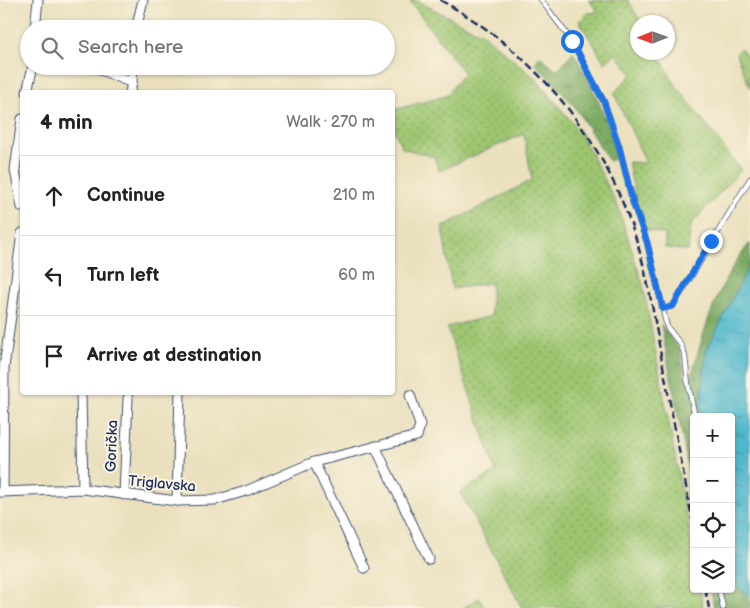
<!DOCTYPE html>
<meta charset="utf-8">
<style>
:root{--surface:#fff;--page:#f6f6f6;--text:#222;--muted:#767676;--line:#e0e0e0}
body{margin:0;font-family:"Balsamiq Sans",sans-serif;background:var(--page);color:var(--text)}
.controls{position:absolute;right:15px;bottom:15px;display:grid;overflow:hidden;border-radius:5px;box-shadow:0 1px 4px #0004}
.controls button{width:45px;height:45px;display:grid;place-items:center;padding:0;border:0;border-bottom:1px solid var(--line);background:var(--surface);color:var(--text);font:25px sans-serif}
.compass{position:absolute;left:630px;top:15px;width:45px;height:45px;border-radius:50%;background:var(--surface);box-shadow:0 1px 4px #0004;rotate:269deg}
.stop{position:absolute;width:15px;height:15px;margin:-11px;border:4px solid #1a73e8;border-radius:50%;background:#fff}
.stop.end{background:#1a73e8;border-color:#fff;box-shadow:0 1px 5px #0008}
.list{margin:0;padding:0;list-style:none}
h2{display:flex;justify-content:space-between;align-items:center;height:65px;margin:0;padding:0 20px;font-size:21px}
h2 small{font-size:16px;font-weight:400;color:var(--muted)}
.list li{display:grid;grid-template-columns:32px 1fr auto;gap:15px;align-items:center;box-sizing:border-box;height:80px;padding:0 20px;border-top:1px solid var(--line)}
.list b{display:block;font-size:19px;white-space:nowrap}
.list em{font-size:16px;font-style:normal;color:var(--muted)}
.icon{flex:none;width:28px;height:28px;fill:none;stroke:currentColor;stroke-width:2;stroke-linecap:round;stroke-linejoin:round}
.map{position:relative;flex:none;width:750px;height:608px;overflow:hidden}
.search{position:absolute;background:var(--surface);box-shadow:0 1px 4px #0004;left:20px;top:20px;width:375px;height:55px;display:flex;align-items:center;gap:12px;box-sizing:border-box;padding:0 18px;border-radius:28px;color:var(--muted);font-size:19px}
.panel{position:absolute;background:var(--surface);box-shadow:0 1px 4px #0004;left:20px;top:90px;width:375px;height:305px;border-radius:5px}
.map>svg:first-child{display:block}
.grass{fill:url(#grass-dots);stroke:#5c7a68}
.forest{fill:url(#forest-crowns);stroke:#4c6d60}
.water{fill:url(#water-ripples);stroke:#357495}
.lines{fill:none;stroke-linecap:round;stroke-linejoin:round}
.service-casing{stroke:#3a4a6c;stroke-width:6}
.minor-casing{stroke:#3a4a6c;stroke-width:11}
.service{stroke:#fff;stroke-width:4.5}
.minor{stroke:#fff;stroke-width:9}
.rail{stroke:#1b2f5e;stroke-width:2.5;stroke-dasharray:8 4;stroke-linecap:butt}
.route{stroke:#1a73e8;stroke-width:6}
.labels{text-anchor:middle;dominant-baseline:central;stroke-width:4;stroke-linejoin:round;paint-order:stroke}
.street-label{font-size:15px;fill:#1b2f5e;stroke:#fcf5e5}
</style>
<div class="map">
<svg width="750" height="608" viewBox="0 0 750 608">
<defs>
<pattern id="grass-dots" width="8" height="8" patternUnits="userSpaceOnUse" patternTransform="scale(1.25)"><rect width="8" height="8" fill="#9ec671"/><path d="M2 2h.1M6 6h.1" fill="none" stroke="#80a160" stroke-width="1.8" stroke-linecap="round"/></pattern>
<pattern id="forest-crowns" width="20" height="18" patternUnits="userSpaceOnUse" patternTransform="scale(1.25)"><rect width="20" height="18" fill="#7eab63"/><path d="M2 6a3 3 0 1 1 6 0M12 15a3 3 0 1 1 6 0" fill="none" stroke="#668c55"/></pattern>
<pattern id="water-ripples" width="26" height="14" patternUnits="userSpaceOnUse" patternTransform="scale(1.25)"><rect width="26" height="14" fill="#4fb8cc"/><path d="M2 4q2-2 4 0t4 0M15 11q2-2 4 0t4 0" fill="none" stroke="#4196a9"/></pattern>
</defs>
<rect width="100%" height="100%" fill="#fcf5e5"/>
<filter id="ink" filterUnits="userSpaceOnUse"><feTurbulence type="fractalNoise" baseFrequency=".02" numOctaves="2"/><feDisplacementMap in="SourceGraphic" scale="10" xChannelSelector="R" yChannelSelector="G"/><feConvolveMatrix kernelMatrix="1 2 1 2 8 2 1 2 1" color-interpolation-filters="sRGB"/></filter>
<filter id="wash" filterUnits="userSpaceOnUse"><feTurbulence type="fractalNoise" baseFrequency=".0096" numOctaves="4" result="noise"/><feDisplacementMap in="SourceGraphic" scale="20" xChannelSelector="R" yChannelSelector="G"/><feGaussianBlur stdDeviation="1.12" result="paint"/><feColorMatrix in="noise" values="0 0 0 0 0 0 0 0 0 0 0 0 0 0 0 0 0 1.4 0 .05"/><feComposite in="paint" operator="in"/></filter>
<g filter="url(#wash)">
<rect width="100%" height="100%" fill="#eae0bd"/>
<g class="grass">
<polygon points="409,0 415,0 483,34 536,79 580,132 618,207 643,285 694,557 694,589 700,589 703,608 522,608 460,492 496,472 447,327 491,316 491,283 452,289 442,227 532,180 524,134 439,171 434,157 402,148 393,128 393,110 446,96 464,73"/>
<polygon points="589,0 628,0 641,22 638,22 638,52 657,53 675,84 741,170 691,224 688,251 665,248 665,234 645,230 635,195 628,162 646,163 614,93 632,74 616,54 605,63 579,21 587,13 598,12"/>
<polygon points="741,48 750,60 750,88 736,54"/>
<polygon points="479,598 484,608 463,608"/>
</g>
<g class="forest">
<path d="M573,52C593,85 608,120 618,157L609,161L575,107L535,63L540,56L557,70Z"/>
<path d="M750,243V264L706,351L700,417H694V499L661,325L680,349L685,379H691C703,331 718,281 750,243Z"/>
<polygon points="731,561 738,586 750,598 750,608 714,608 711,589 731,589"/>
</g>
<polygon class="water" points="750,264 750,598 738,586 731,561 731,417 700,417 700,415 706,351"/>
</g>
<g filter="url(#ink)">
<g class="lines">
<defs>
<g id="service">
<polyline points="541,0 572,41 604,102 619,146 633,203 647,242 667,327 681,345 685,356 688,384 695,417"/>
<polyline points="663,309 673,306 750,179"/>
<polyline points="719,589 723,608"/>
</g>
<g id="minor">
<polyline points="35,29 38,0"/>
<polyline points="136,29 143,0"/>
<polyline points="92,66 132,83 130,92"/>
<polyline points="132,83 133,66"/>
<polyline points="27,92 33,66"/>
<polyline points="22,119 15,170 22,207"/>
<polyline points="81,392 83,489"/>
<polyline points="375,446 429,559"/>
<polyline points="314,462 364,568"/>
<polyline points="0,492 83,489 177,501 215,500 246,491 314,462 417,436 420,425 410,395"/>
<polyline points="3,492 4,368 22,233"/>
<polyline points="124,495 128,398"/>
<polyline points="177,501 180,392"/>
</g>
</defs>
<use href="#service" class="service-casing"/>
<use href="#minor" class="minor-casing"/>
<use href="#service" class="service"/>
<use href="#minor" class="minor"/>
<g class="rail">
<path d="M440,0C525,46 591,121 626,211C644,255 652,304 660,350C671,410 683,469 694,529"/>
<polyline points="705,589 709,608"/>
</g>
</g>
</g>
<g class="lines" filter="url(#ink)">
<polyline class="route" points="572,41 604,102 619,146 633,203 647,242 663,309 673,306 711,241"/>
</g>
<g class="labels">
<g class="street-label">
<text transform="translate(112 446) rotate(-88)">Gorička</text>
<text transform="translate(162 484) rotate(5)">Triglavska</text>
</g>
</g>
</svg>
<div class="controls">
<button>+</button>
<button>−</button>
<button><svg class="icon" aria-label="locate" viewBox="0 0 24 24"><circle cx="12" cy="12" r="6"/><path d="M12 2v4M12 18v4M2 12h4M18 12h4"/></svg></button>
<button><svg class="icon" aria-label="layers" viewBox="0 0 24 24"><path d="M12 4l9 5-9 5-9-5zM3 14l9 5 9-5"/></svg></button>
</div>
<svg class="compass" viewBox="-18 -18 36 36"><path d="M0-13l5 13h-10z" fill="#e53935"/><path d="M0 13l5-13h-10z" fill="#767676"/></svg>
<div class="stop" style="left:572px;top:41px"></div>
<div class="stop end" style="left:711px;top:241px"></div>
<div class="search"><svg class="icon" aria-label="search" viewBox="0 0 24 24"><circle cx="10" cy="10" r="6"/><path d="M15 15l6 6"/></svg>Search here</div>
<section class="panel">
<h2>4 min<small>Walk · 270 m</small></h2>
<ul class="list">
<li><svg class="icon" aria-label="ahead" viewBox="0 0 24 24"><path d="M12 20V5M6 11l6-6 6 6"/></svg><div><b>Continue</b></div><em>210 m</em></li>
<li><svg class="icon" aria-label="left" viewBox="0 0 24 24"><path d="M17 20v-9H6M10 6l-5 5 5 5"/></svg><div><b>Turn left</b></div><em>60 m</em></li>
<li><svg class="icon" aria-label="arrive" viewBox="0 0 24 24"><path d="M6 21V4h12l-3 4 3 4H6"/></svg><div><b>Arrive at destination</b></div></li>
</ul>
</section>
</div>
